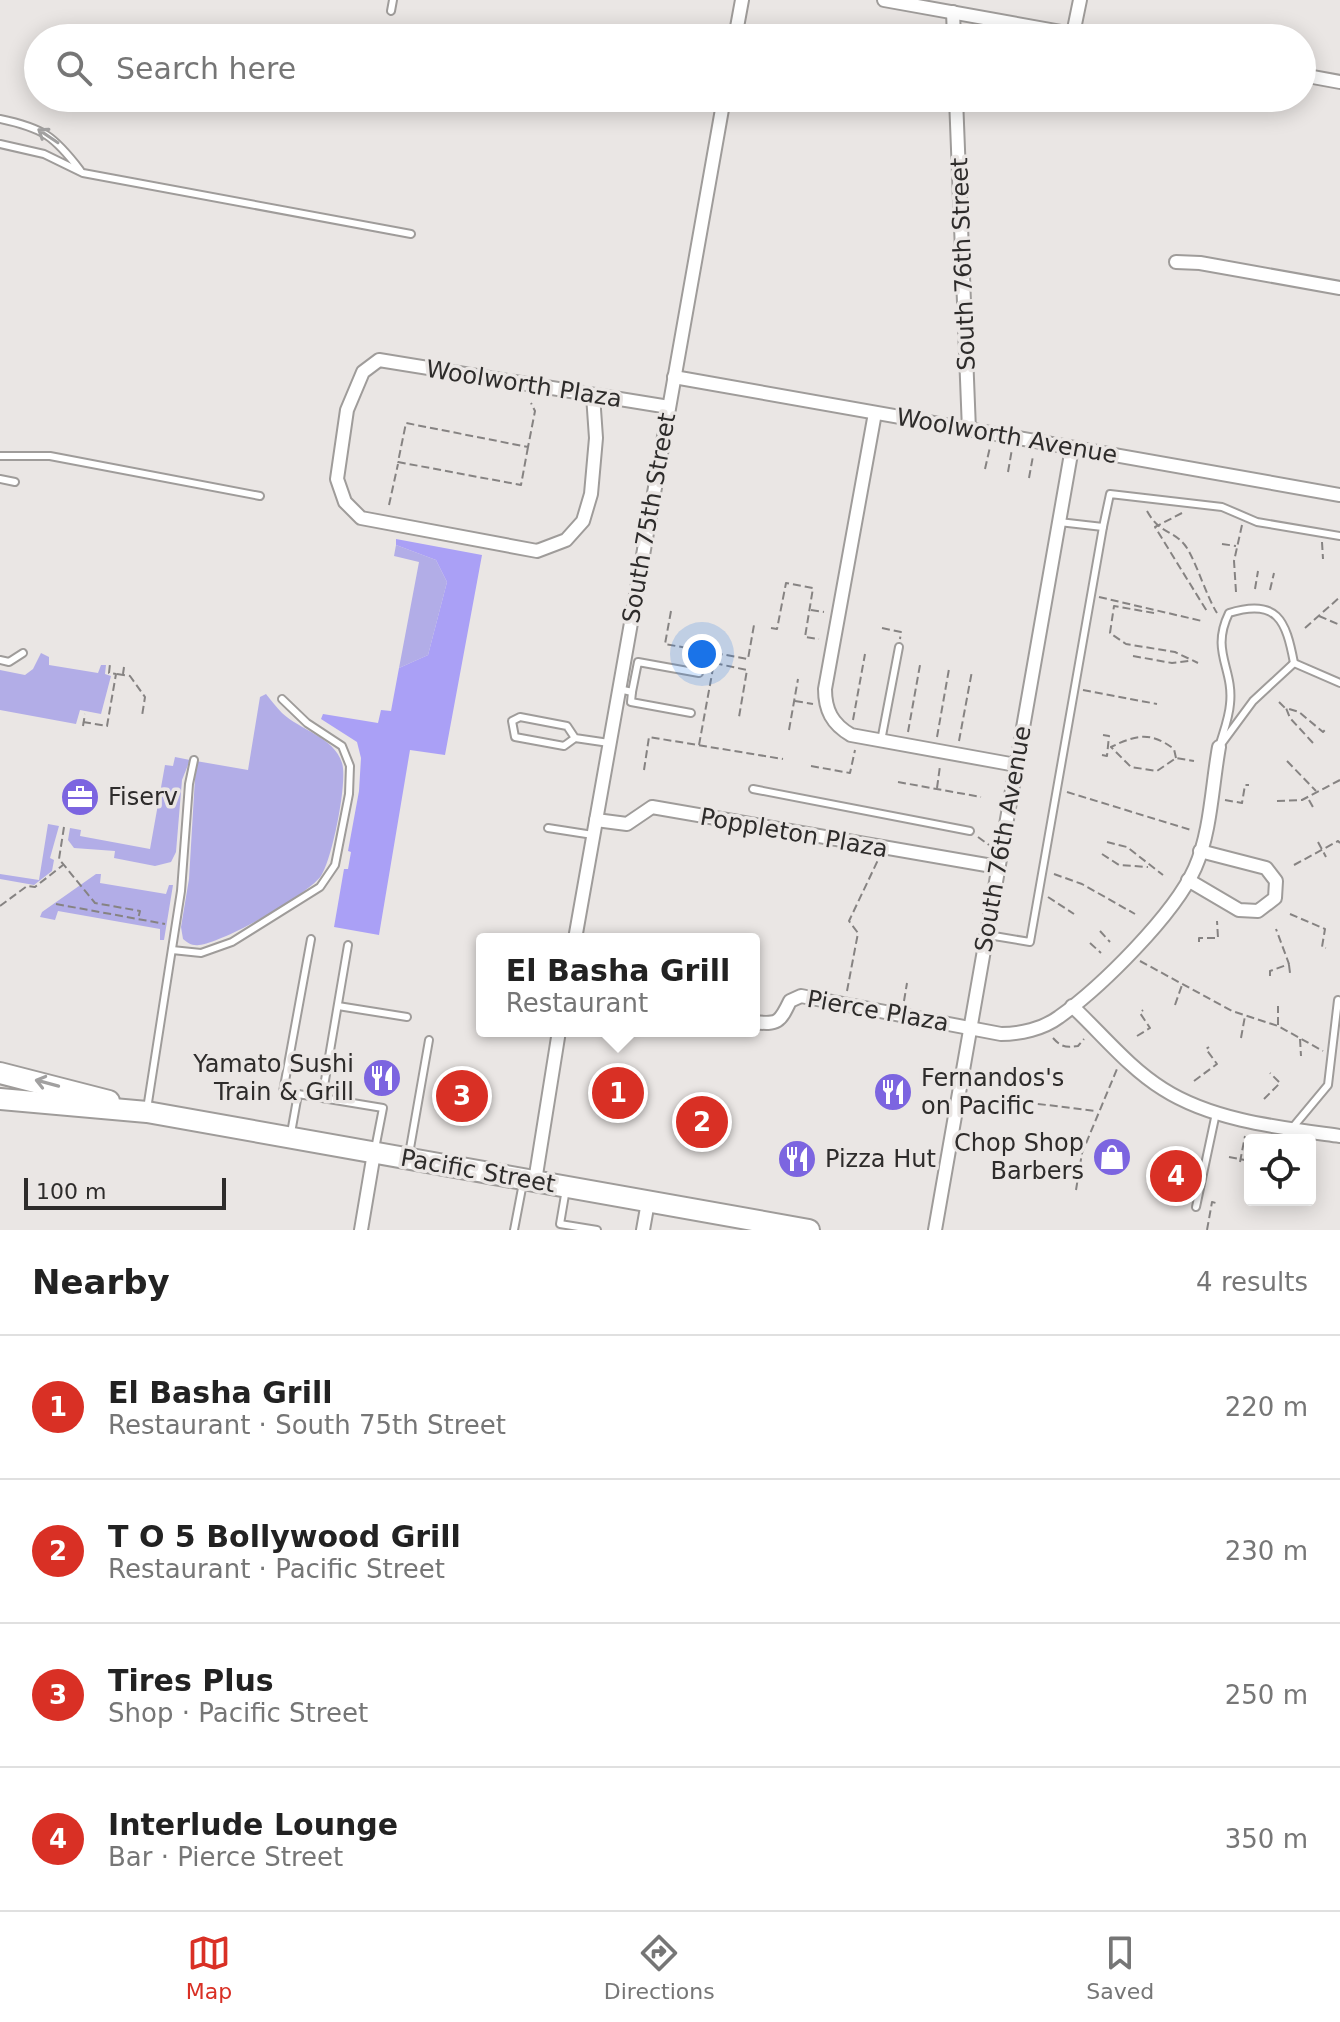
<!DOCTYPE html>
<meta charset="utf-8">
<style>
:root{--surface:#fff;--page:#f2f2f2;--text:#222;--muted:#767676;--line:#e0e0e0;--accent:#d93025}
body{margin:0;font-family:"DejaVu Sans",sans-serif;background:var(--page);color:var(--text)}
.controls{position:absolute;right:24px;bottom:24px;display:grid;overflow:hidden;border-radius:8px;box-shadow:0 4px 20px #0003}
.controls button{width:72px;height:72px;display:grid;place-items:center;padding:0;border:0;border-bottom:2px solid var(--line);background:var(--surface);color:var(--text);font:40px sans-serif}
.scale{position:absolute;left:24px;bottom:20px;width:202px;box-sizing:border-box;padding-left:8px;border:4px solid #2e2c2b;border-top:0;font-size:22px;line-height:28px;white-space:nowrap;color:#2e2c2b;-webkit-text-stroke:6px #eae6e4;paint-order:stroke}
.you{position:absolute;left:702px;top:654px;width:28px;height:28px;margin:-20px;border:6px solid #fff;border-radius:50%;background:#1a73e8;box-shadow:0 0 0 12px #1a73e833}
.badge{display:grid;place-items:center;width:52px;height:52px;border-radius:50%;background:var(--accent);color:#fff;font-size:26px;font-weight:700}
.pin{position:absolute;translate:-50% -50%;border:4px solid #fff;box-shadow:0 2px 8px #0006}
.popup{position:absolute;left:476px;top:933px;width:284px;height:104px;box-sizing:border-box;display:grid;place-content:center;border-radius:8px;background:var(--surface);filter:drop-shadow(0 2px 6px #0005);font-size:26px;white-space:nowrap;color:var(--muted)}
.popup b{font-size:30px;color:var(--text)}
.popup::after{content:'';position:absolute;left:50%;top:100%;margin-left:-16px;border:16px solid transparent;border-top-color:var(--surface)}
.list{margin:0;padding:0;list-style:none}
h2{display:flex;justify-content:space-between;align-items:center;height:104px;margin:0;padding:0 32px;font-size:34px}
h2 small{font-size:26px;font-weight:400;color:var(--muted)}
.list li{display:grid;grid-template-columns:52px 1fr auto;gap:24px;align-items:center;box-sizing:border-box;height:144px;padding:0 32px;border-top:2px solid var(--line)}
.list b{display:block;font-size:30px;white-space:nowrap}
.list p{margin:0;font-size:26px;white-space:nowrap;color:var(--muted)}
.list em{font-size:26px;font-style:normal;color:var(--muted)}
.icon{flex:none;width:44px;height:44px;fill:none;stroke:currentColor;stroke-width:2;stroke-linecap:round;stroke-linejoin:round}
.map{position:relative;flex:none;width:1340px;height:1230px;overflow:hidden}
.search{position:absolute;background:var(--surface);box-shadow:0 4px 20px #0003;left:24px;right:24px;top:24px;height:88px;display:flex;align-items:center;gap:20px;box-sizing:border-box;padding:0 28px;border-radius:44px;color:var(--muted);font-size:30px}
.sheet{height:680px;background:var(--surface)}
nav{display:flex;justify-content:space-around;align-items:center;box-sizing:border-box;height:112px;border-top:2px solid var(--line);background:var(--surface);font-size:22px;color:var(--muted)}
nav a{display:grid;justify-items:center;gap:4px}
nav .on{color:var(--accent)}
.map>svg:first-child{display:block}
.green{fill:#b2ade7}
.forest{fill:#aaa0f6}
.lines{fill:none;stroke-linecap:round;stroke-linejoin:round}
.service-casing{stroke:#9f9c9a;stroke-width:10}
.minor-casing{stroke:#9f9c9a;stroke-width:16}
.primary-casing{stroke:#9f9c9a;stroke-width:24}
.path{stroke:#868382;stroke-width:2;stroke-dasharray:8 4;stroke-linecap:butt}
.service{stroke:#fff;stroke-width:6}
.minor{stroke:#fff;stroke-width:12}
.primary{stroke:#fff;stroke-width:20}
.oneway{stroke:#a1a0a0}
.labels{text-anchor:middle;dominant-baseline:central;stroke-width:7;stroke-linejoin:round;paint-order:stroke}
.street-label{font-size:24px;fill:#2e2c2b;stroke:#eae6e4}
.poi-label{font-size:24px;fill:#2e2c2b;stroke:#eae6e4;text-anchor:start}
</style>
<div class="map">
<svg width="1340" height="1230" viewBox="0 0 1340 1230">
<rect width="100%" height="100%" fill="#eae6e4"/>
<g class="green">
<polygon points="396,545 436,560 447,582 428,655 399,668 419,562 394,556"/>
<polygon points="41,653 49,657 49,665 98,673 101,665 106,665 105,674 111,676 101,714 80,710 76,724 0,710 0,670 25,675 33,669"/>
<path d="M266,694C271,700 276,707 282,713C300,730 334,737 342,763C348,781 332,860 321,876C306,896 224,942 199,945C192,946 188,943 183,939L181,927L189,879L196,761L248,770L260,697Z"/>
<polygon points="175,757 190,760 182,780 176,852 171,862 155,866 114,858 115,851 74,848 68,840 70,828 81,830 80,836 150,849 165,765 173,766"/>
<polygon points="48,824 59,826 50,858 54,860 52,871 34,885 0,879 0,874 39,880"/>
<polygon points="96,874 101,874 100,883 166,894 169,885 173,885 164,940 160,940 160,929 58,911 55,920 40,917 42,912"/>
</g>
<polygon class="forest" points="396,539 482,555 445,755 410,750 379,935 334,927 344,869 348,869 351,852 348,851 359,791 361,758 357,742 321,719 323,714 378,723 381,710 391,711 399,668 428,655 447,582 436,560 396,545"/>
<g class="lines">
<defs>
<g id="service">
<polyline points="391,11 393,0"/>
<path d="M0,119C43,128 54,136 80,170"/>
<polyline points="0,144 44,154 83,173 411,234"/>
<polyline points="0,456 50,456 260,496"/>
<polyline points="0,479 15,482"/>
<polyline points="1059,522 1103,527 1110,494 1222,507 1257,522 1340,536"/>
<polyline points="0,660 9,662 23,653"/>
<polyline points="1294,663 1340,683"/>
<polyline points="619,689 632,692 638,662 699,673"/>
<polyline points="632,692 631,702 691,713"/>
<polyline points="575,738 567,726 520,717 512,721 515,737 564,746 575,738 609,743"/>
<polyline points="881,741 899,647"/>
<polyline points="1222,743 1253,701 1294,663"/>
<path d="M1219,747C1223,733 1229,718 1230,704C1234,668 1210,652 1229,613C1277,598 1286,620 1294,663"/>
<polyline points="753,789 970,831"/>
<polyline points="548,828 593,835"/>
<polyline points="988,935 1030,942 1103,527"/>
<polyline points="172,950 201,953 232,942 320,887 335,865 349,794 350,766 342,746 307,723 282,699"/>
<polyline points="338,1006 407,1017"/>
<polyline points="298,1094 283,1092 311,939"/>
<polyline points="322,1098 348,945"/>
<polyline points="147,1109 181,891 189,784 194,760"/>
<polyline points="1293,1127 1328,1085 1338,1000"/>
<polyline points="291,1133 298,1094 383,1108 375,1149"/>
<polyline points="409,1154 429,1040"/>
<polyline points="566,1189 560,1224 597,1230"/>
<polyline points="1196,1207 1216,1113"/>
<polyline points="514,1230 523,1183"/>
</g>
<g id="minor">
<polyline points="884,0 1095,38"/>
<polyline points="953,12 954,38"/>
<polyline points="1073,34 1080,0"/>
<polyline points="735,38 742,0"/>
<polyline points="1302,75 1340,82"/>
<polyline points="956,98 969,430"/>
<polyline points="1176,262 1200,263 1340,288"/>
<polyline points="674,377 1340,495"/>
<polyline points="593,395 596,438 591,494 583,521 566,540 537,551 361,518 345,502 337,479 347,410 363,372 379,360 669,407"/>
<path d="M875,413L825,689C825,710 832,724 851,735L1016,765"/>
<polyline points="596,820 627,824 652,807 998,867"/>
<polyline points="1188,880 1239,910 1258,911 1275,898 1276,881 1266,868 1200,851"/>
<polyline points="575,939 724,98"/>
<path d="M1072,1006C1101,1033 1129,1068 1163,1089C1213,1121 1282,1128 1340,1136"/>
<path d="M754,1022C778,1025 780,1022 790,1001L801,996L1001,1034C1020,1034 1043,1029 1059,1017C1101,987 1174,915 1195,868C1211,832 1212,785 1219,747"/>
<polyline points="535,1181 559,1031"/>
<polyline points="361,1230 374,1153"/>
<polyline points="643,1230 648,1202"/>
<polyline points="935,1230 1072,448"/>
</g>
<g id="primary">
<polyline points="0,1073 109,1101"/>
<polyline points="0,1099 147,1112 809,1230"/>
</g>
</defs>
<use href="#service" class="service-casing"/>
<use href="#minor" class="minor-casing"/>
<use href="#primary" class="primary-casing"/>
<g class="path">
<polyline points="528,447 521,485 398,462 406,423 528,447 535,411 531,403"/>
<polyline points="985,469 990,447"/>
<polyline points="1008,472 1012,449"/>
<polyline points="1029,478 1033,456"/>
<polyline points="389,505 398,464"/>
<path d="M1147,511C1160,534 1171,529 1184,544C1194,555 1206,596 1217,613"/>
<polyline points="1182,513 1155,527 1208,613"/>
<polyline points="1322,542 1323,559"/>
<polyline points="1222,544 1236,546"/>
<polyline points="1255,589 1258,571"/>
<polyline points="1270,590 1274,573"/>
<polyline points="1236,592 1234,561 1242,525"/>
<polyline points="1099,597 1202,621"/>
<polyline points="811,610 824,612"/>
<polyline points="671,611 665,644 748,659 754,625"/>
<polyline points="1154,613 1114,606 1110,633 1126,644 1175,652 1198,663"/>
<polyline points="1319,616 1340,625"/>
<polyline points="771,628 777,629 786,583 813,588 805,637 819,639"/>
<polyline points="882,628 901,632 900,639"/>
<polyline points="1305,628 1340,597"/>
<polyline points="1133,656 1172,663 1189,661"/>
<polyline points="117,674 130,676 145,697 142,716"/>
<polyline points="123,674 124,667"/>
<polyline points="1083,690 1157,704"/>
<polyline points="795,701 813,704"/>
<polyline points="1279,702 1285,708"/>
<polyline points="853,720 865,654"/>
<polyline points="83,722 107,726 116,674 109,673 110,664"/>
<polyline points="83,726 85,714"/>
<polyline points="789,730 798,679"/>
<polyline points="908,732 920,665"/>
<polyline points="937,737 949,669"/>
<polyline points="959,741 972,671"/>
<polyline points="1313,743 1290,718 1286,708 1299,712 1323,732 1326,729"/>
<polyline points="699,745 714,663 747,670 739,717 736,717"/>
<polyline points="1102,755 1107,756 1109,736 1103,735"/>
<path d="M1176,758L1174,749C1150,731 1136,735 1111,747L1131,767L1157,771L1176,758L1194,761"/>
<polyline points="1287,761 1316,791"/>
<polyline points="811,766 850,773 855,750"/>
<polyline points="644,770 649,737 783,759"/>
<polyline points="898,782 981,797"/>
<polyline points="937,788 940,766"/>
<polyline points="1067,792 1191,830"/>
<polyline points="1225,800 1242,803 1245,785 1249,785"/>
<polyline points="1309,800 1314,809"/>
<polyline points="1277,801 1302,800 1340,780"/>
<polyline points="64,827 59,859 95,903 140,911 138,919"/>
<polyline points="978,837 989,845"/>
<polyline points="1107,842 1127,847 1163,875"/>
<polyline points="1318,842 1326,857"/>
<polyline points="1102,854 1119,865 1148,867"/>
<polyline points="1294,865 1338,841 1340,843"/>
<polyline points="1054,874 1082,884 1135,914"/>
<polyline points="1048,897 1074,914"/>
<polyline points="56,904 165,924"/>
<polyline points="0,906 27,886 35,887 63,865"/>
<polyline points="1290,914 1325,929 1322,947 1326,948"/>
<polyline points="1100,931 1110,942"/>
<polyline points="1199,942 1199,938 1218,938 1217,921"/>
<polyline points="1090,943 1101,953"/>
<polyline points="1140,961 1232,1011 1278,1026 1323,1051"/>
<polyline points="1289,965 1290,973"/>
<polyline points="1270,976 1270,971 1289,964 1276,929"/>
<polyline points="847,991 858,933 849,921 878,860"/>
<polyline points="904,1001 907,983"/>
<polyline points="1175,1005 1182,985"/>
<polyline points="1278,1025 1278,1006"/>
<polyline points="1137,1036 1150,1028 1140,1013 1143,1010"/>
<path d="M1053,1038C1061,1047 1066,1048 1078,1046L1084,1039"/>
<polyline points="1241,1038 1245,1016"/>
<polyline points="1300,1039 1301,1056"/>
<polyline points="1194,1081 1217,1064 1206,1049 1209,1047"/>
<polyline points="1264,1099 1280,1083 1270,1073"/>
<polyline points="1014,1101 1096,1111"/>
<polyline points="1229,1157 1250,1161"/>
<polyline points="1240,1162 1245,1136"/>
<polyline points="1076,1190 1082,1153 1117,1069"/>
<polyline points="1207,1230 1212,1202 1216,1203"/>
</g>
<use href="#service" class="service"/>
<use href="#minor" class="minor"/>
<use href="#primary" class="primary"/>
</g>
<defs><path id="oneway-shaft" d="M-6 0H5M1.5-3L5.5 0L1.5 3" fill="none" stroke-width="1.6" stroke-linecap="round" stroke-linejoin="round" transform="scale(2)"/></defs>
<g class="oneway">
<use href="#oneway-shaft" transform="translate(48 136) rotate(-146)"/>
<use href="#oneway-shaft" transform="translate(47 1083) rotate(-165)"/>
</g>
<defs>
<symbol id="office-disc" viewBox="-11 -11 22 22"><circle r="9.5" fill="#7c65e0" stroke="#eae6e4"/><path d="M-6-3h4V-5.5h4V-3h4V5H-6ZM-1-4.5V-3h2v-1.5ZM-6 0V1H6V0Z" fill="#fff"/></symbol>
<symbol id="restaurant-disc" viewBox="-11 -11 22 22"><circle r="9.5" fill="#7c65e0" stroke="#eae6e4"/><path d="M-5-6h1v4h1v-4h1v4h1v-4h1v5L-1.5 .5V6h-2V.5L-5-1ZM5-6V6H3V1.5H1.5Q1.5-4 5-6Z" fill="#fff"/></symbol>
<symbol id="shop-disc" viewBox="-11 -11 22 22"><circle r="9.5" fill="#7c65e0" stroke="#eae6e4"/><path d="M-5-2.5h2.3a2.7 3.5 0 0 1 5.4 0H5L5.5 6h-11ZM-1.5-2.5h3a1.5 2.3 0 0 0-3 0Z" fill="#fff"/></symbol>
</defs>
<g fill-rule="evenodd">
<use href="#office-disc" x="58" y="775" width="44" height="44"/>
<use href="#restaurant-disc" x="360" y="1056" width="44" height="44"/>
<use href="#restaurant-disc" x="871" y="1070" width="44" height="44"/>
<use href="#shop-disc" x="1090" y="1135" width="44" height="44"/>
<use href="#restaurant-disc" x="775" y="1137" width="44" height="44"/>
</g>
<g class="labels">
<g class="street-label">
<text transform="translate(963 264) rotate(-92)">South 76th Street</text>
<text transform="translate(524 384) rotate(9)">Woolworth Plaza</text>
<text transform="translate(1007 436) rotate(10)">Woolworth Avenue</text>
<text transform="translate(649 518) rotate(-80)">South 75th Street</text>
<text transform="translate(794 833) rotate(10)">Poppleton Plaza</text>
<text transform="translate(1003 839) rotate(-80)">South 76th Avenue</text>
<text transform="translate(878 1011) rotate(10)">Pierce Plaza</text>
<text transform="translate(478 1171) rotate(10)">Pacific Street</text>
</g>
<g class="poi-label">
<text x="108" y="797">Fiserv</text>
<text x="354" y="1064" text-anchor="end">Yamato Sushi<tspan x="354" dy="28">Train &amp; Grill</tspan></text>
<text x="921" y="1078">Fernandos's<tspan x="921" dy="28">on Pacific</tspan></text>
<text x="1084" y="1143" text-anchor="end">Chop Shop<tspan x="1084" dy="28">Barbers</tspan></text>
<text x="825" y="1159">Pizza Hut</text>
</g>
</g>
</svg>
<div class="controls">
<button><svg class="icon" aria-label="locate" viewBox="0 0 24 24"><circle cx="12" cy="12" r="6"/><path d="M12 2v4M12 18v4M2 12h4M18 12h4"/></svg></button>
</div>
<div class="scale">100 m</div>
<div class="you"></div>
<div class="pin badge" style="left:618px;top:1093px">1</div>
<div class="popup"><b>El Basha Grill</b>Restaurant</div>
<div class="pin badge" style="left:702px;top:1122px">2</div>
<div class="pin badge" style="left:462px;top:1096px">3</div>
<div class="pin badge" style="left:1176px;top:1176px">4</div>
<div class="search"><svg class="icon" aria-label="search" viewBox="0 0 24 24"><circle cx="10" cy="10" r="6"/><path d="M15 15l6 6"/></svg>Search here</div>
</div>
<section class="sheet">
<h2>Nearby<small>4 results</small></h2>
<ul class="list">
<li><span class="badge">1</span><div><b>El Basha Grill</b><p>Restaurant · South 75th Street</p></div><em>220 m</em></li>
<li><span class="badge">2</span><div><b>T O 5 Bollywood Grill</b><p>Restaurant · Pacific Street</p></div><em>230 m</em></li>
<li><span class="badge">3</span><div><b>Tires Plus</b><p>Shop · Pacific Street</p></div><em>250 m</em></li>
<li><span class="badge">4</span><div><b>Interlude Lounge</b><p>Bar · Pierce Street</p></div><em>350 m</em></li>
</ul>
</section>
<nav>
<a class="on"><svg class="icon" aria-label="map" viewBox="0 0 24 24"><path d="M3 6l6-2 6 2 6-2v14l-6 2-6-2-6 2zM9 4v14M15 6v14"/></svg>Map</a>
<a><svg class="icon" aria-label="directions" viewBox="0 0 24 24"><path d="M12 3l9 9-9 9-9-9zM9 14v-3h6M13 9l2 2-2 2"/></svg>Directions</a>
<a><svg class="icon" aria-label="saved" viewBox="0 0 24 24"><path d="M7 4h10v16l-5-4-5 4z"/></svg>Saved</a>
</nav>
